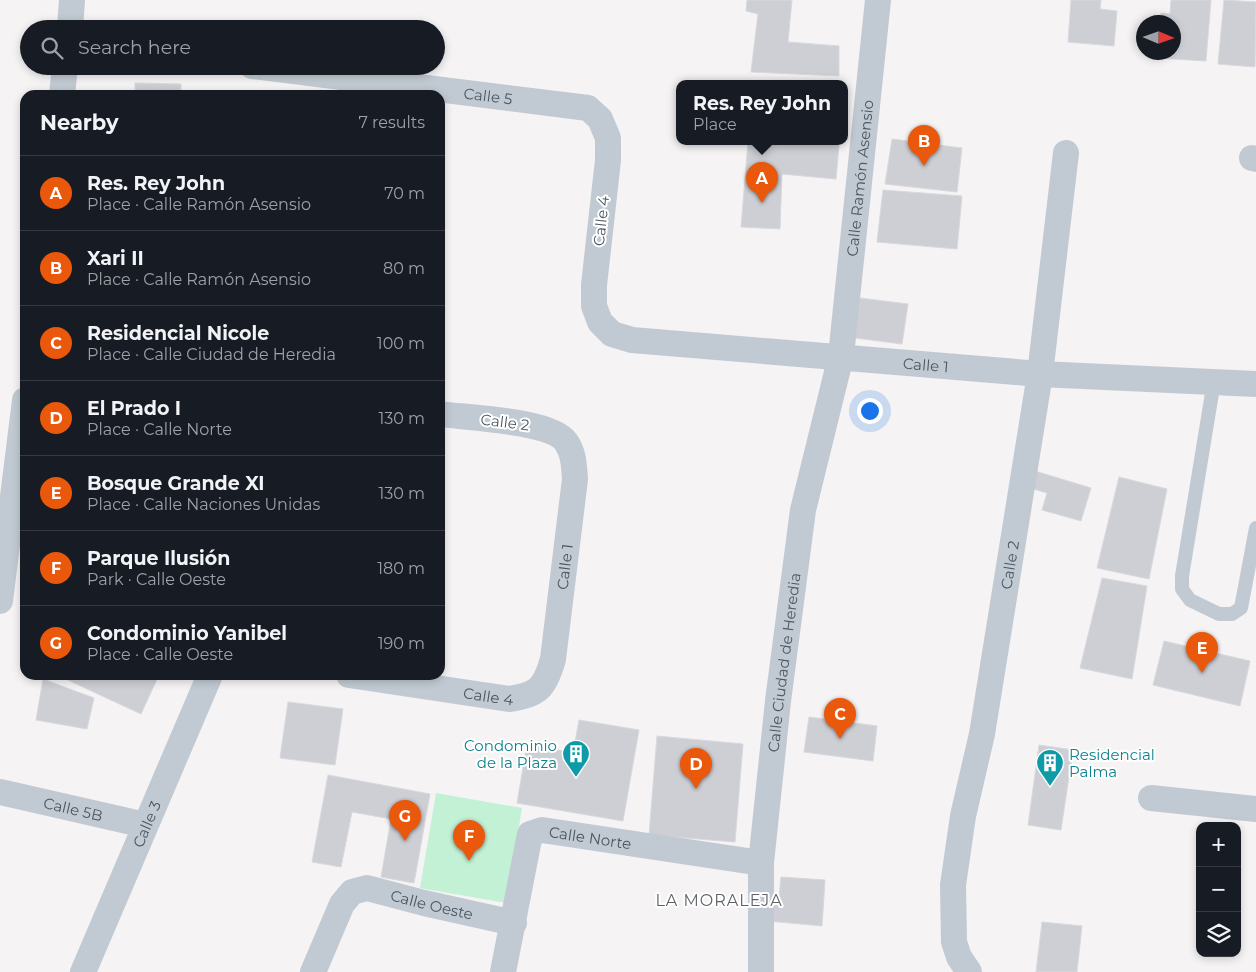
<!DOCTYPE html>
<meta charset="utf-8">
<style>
:root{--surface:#171b24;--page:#20242c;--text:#f1f3f6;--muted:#9ea1a6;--line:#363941;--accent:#ea580c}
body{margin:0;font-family:Montserrat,sans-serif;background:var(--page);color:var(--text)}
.controls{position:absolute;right:15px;bottom:15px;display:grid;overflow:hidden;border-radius:10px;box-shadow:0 2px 8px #0003}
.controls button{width:45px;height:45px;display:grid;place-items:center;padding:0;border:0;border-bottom:1px solid var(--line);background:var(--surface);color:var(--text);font:25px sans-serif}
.compass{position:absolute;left:1136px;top:15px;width:45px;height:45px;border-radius:50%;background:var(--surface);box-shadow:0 2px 8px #0003;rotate:92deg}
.you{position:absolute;left:869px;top:410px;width:18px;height:18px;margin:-12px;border:4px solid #fff;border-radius:50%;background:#1a73e8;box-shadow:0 0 0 8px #1a73e833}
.badge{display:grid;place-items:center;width:32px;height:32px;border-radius:50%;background:var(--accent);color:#fff;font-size:16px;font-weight:700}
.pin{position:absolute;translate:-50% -41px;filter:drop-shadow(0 1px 2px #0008)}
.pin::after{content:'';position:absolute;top:26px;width:18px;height:15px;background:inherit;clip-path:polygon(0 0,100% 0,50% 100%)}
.popup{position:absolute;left:676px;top:80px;width:172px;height:65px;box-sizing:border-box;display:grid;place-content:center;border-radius:10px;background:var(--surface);filter:drop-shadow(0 1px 4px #0005);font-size:16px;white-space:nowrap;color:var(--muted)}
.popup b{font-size:19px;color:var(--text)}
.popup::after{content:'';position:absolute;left:50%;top:100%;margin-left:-10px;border:10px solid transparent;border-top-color:var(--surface)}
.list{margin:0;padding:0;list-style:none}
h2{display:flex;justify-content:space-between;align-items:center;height:65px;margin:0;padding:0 20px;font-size:21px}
h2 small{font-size:16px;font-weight:400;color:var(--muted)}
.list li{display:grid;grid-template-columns:32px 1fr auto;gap:15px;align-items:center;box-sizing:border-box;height:75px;padding:0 20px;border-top:1px solid var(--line)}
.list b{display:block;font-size:19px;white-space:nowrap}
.list p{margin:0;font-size:16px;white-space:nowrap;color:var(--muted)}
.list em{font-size:16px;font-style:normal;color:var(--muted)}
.icon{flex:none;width:28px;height:28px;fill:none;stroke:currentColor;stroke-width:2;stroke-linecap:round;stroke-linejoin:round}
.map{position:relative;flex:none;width:1256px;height:972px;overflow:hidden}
.search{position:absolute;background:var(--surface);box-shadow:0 2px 8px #0003;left:20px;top:20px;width:425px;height:55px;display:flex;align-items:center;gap:12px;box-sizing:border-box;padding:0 18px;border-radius:28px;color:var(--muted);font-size:19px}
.panel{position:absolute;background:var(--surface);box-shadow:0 2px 8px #0003;left:20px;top:90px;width:425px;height:590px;border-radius:15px}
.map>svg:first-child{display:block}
.green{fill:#c3f1d5}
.building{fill:#cdcfd5;stroke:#d7d9de}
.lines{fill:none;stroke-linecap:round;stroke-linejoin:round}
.lane{stroke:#c1cad2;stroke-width:14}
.street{stroke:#c1cad2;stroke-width:26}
.labels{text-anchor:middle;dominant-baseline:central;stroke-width:4;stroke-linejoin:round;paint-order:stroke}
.street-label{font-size:15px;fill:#4a5661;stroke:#fff}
.culture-label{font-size:15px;fill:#0d838f;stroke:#fff;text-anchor:end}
.neighbourhood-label{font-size:16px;letter-spacing:1px;fill:#5f6368;stroke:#fff}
</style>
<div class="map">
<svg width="1256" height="972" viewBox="0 0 1256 972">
<rect width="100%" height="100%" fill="#f5f3f3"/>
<polygon class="green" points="436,793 522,808 506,903 420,888"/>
<g class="building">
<polygon points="747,0 792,0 788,42 839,46 839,76 751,72 758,14 746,11"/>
<polygon points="1071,0 1101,0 1100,9 1117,11 1114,46 1068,42"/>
<polygon points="1171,0 1211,0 1206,61 1157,58 1158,52 1174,52 1174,22 1160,22 1161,13 1170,14"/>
<polygon points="1224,0 1256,2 1255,67 1218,64"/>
<polygon points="135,83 181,84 181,95 135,95"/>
<polygon points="892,139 962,148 957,192 885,184"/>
<polygon points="748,142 803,142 839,145 836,179 782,174 780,229 741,227"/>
<polygon points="883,190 962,196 957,249 877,242"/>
<polygon points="860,298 908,304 902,344 855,338"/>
<polygon points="1035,471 1091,488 1081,521 1042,510 1047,493 1030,488"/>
<polygon points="1119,477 1167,489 1149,579 1097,568"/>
<polygon points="1102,578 1147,586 1132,679 1080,668"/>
<polygon points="1164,641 1250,661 1240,706 1153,685"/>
<polygon points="57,675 153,675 158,677 141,714"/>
<polygon points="43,679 94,698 87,729 36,720"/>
<polygon points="288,702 343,709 335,765 280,758"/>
<polygon points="809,717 877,726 873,761 804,752"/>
<polygon points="579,720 639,730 623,821 517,803 527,744 573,753"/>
<polygon points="657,736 743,744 735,842 649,835"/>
<polygon points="1039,745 1073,750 1061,830 1028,825"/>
<polygon points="328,775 430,794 414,883 381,877 391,819 352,812 341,867 312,862"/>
<polygon points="781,877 825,880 822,926 768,921 770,897 779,897"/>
<polygon points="1042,922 1082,926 1077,972 1036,972"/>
</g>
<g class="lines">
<polyline class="lane" points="1214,381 1182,576 1182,589 1190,600 1219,614 1232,614 1241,608 1256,528"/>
<g class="street">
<polyline points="70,29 72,0"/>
<path id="s1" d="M252,66L588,108L600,119L608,138V160L594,285V306L600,322L612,334L632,340L1040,374L1256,384"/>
<polyline points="62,95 65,66"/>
<polyline points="1252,158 1256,159"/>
<polyline points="0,601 25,400"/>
<path id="s2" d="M349,675L509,699C538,695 545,688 553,659L575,479C574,467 574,453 566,442C551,420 467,418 440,414"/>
<path id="s3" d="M0,792L145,825"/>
<polyline points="1151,798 1256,809"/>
<path id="s4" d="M83,972L210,675"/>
<path id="s5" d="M313,972L342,904L352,892L367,888L424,903L514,923"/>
<path id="s6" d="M503,972L530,834L542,830L761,863"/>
<path id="s7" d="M761,972V863L778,701L803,510L841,356L878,0"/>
<path id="s8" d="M969,972L959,957L954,942L953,885L963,816L982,734L1040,374L1066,153"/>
</g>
</g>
<defs>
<symbol id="building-pin" viewBox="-11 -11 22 30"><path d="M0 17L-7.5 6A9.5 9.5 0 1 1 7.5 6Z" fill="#0f9aa8" stroke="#fff"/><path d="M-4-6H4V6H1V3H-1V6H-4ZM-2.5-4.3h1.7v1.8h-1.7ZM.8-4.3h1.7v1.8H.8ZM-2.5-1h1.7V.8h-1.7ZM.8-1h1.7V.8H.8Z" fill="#fff"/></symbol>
</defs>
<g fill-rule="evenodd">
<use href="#building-pin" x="560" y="738" width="32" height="43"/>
<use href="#building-pin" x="1034" y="747" width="32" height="43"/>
</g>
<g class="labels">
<g class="street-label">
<text stroke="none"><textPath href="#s1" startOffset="238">Calle 5</textPath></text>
<text stroke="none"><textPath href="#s7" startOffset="802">Calle Ramón Asensio</textPath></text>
<text transform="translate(601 221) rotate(-84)">Calle 4</text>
<text stroke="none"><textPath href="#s1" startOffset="894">Calle 1</textPath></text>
<text transform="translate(505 422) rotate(7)">Calle 2</text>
<text stroke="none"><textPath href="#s8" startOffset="416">Calle 2</textPath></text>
<text stroke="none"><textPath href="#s2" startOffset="320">Calle 1</textPath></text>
<text stroke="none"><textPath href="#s7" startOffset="311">Calle Ciudad de Heredia</textPath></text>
<text stroke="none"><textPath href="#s2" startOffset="141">Calle 4</textPath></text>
<text stroke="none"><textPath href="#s3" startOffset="75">Calle 5B</textPath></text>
<text stroke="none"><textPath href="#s4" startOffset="161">Calle 3</textPath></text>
<text stroke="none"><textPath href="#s6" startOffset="202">Calle Norte</textPath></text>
<text stroke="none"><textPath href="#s5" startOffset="172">Calle Oeste</textPath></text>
</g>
<g class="culture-label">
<text x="557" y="745">Condominio<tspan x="557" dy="17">de la Plaza</tspan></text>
<text x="1069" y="754" text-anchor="start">Residencial<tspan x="1069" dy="17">Palma</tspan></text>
</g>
<g class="neighbourhood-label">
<text x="719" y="900">LA MORALEJA</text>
</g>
</g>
</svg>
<div class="controls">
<button>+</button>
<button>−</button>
<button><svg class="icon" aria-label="layers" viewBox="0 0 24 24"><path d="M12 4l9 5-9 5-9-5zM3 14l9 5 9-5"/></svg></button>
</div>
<svg class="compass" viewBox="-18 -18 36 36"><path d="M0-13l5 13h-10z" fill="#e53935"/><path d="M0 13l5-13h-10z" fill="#9ea1a6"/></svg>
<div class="you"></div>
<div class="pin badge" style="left:762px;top:203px">A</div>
<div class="popup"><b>Res. Rey John</b>Place</div>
<div class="pin badge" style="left:924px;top:166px">B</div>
<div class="pin badge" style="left:840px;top:739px">C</div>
<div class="pin badge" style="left:696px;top:789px">D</div>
<div class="pin badge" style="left:1202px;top:673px">E</div>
<div class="pin badge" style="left:469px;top:861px">F</div>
<div class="pin badge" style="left:405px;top:841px">G</div>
<div class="search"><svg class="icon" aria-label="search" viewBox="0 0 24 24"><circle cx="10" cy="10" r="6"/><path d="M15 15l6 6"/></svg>Search here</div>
<section class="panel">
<h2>Nearby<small>7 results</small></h2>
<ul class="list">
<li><span class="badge">A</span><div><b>Res. Rey John</b><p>Place · Calle Ramón Asensio</p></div><em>70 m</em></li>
<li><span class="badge">B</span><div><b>Xari II</b><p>Place · Calle Ramón Asensio</p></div><em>80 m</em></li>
<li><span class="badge">C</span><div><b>Residencial Nicole</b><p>Place · Calle Ciudad de Heredia</p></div><em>100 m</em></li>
<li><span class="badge">D</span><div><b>El Prado I</b><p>Place · Calle Norte</p></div><em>130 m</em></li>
<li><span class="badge">E</span><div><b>Bosque Grande XI</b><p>Place · Calle Naciones Unidas</p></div><em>130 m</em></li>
<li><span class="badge">F</span><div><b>Parque Ilusión</b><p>Park · Calle Oeste</p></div><em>180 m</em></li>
<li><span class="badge">G</span><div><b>Condominio Yanibel</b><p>Place · Calle Oeste</p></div><em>190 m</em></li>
</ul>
</section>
</div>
